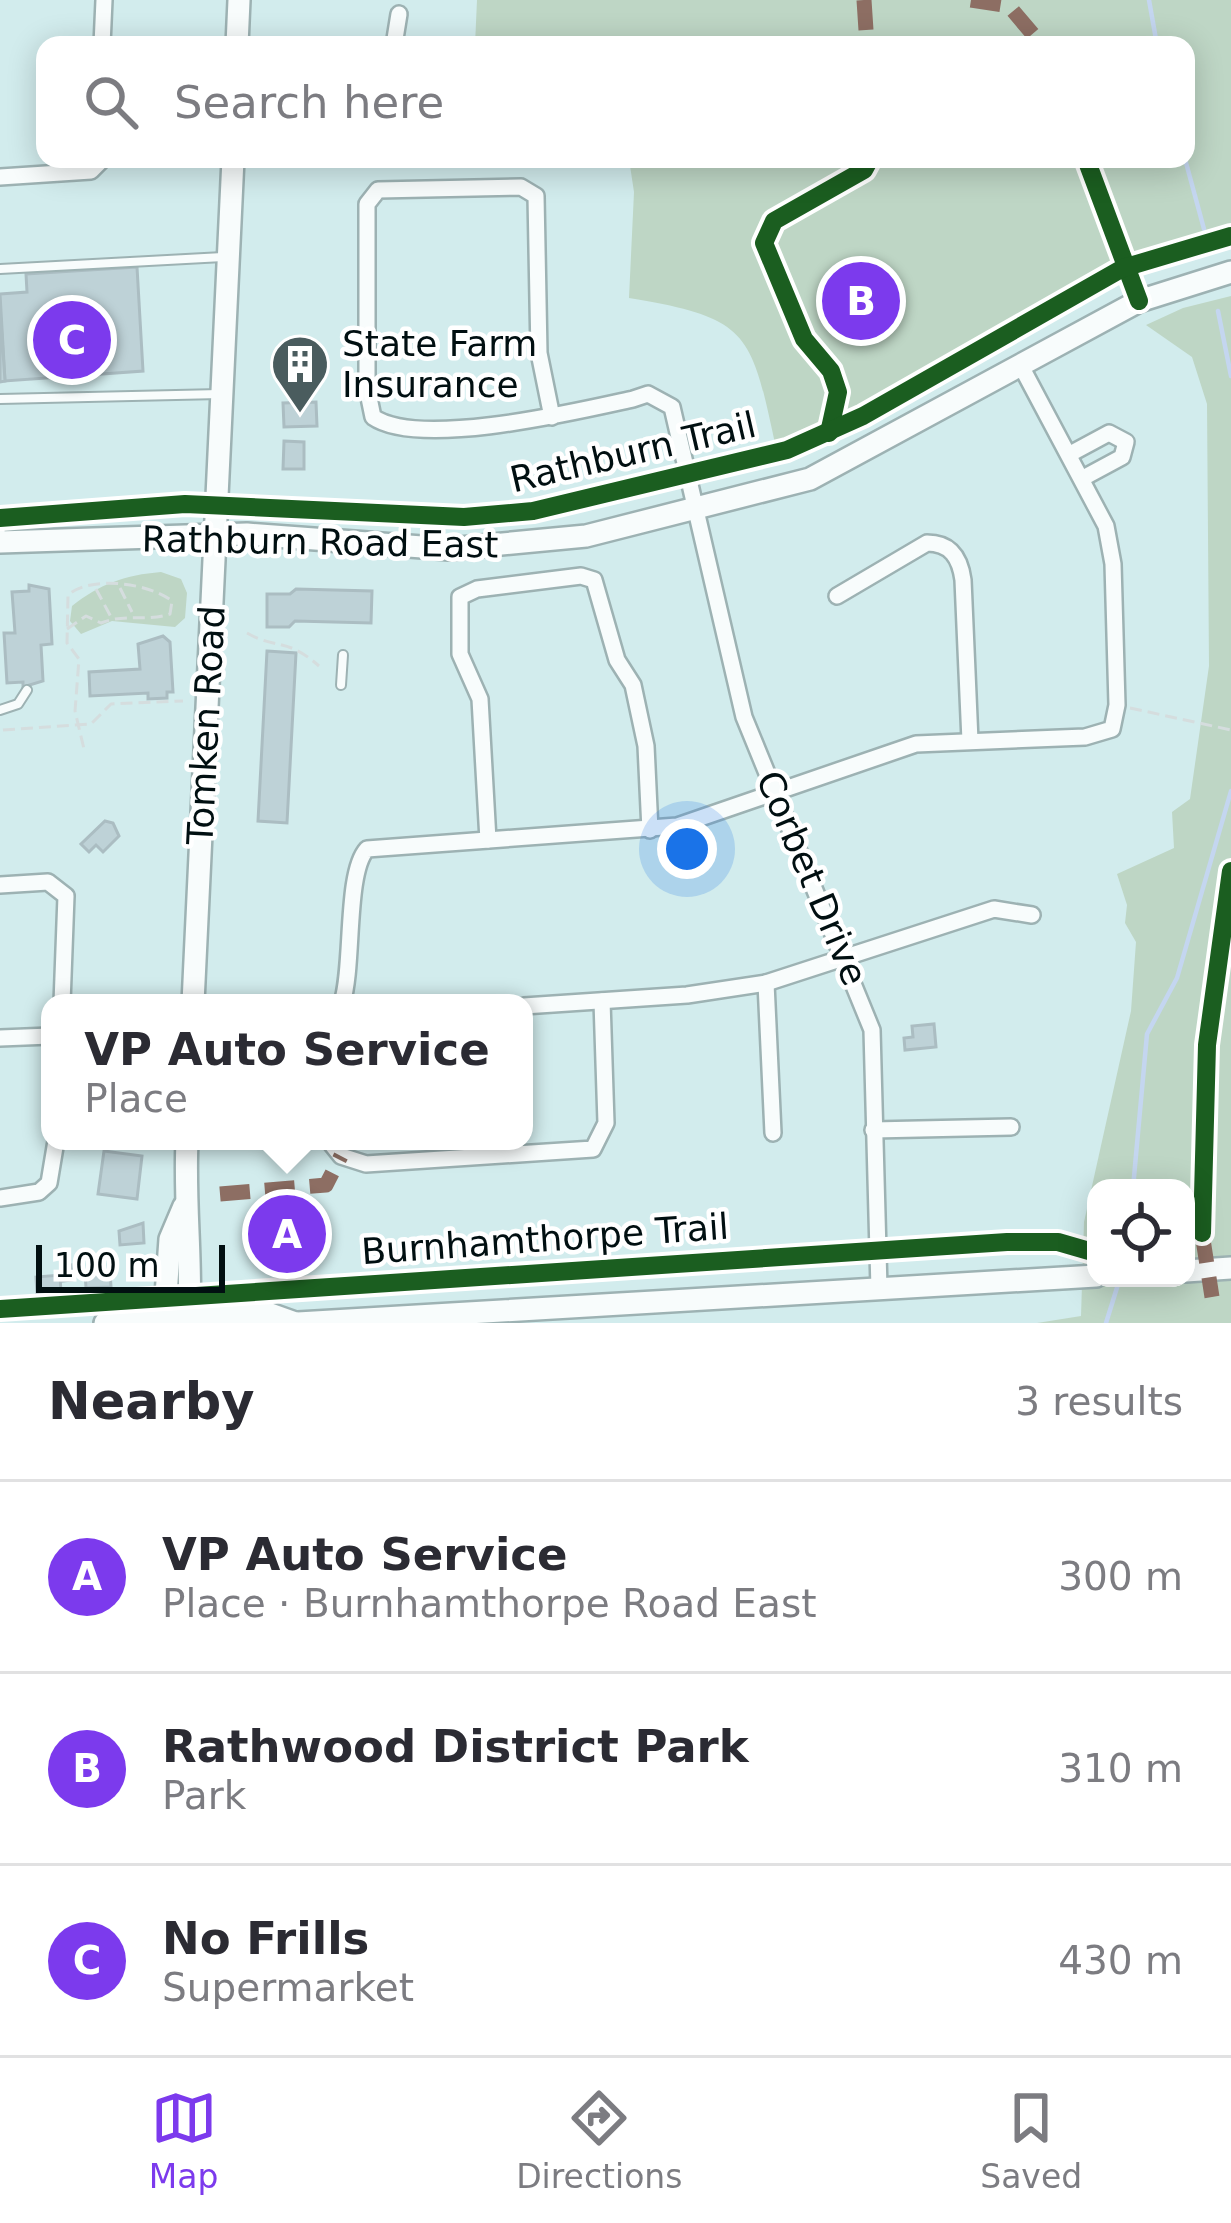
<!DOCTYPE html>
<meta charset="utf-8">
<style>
:root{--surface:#fff;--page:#f7f7f7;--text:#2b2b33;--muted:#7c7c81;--line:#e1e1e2;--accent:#7c3aed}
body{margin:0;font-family:"DejaVu Sans",sans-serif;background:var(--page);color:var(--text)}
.controls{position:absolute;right:36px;bottom:36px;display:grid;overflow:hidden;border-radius:24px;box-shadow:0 6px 30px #0003}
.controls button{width:108px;height:108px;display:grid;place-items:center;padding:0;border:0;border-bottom:3px solid var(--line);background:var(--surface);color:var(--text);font:60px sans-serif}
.scale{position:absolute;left:36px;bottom:30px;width:189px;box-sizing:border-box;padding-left:12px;border:6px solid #010f11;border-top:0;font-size:33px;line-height:42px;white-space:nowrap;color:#010f11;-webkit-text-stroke:9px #fff;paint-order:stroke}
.you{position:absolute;left:687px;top:849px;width:42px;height:42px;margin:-30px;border:9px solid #fff;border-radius:50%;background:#1a73e8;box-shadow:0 0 0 18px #1a73e833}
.badge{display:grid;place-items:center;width:78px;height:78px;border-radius:50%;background:var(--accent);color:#fff;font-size:39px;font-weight:700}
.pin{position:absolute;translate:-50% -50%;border:6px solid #fff;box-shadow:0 3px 12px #0006}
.popup{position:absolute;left:41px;top:994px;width:492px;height:156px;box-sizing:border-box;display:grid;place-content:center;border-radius:24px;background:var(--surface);filter:drop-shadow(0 3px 9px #0005);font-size:39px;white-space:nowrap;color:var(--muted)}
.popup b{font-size:45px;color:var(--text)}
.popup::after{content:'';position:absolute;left:50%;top:100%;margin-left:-24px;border:24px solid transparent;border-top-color:var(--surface)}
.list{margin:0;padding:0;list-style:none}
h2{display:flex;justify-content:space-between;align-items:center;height:156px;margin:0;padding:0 48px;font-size:51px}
h2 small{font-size:39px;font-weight:400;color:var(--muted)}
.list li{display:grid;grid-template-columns:78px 1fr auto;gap:36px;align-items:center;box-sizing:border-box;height:192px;padding:0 48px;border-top:3px solid var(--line)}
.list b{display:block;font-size:45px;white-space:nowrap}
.list p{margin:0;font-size:39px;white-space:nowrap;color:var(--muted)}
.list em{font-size:39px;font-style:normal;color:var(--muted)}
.icon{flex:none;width:66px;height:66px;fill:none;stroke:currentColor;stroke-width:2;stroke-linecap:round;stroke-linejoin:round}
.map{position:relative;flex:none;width:1231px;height:1323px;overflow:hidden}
.search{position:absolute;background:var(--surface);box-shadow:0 6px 30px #0003;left:36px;right:36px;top:36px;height:132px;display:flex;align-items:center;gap:30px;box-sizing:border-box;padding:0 42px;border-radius:24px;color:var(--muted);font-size:45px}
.sheet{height:732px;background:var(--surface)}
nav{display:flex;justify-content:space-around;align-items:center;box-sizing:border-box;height:168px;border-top:3px solid var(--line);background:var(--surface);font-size:33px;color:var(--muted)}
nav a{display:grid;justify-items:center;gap:6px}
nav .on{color:var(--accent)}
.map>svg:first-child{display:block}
.green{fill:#bed6c5;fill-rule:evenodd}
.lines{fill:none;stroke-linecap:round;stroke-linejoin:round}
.stream{stroke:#c4d6f0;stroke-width:4.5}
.building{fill:#bed2d7;stroke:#abbdc2;stroke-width:3}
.lane-casing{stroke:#9db2b3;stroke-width:12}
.street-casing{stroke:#9db2b3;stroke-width:20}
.secondary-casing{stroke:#9db2b3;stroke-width:26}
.path{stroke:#d5ddde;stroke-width:3;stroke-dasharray:12 6;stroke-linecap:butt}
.lane{stroke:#f8fcfc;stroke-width:8}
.street{stroke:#f8fcfc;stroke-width:15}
.secondary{stroke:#f8fcfc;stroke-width:21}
.quiet{stroke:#8d6e63;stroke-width:15;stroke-dasharray:30 15;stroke-linecap:butt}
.cycleway-casing{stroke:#fff;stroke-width:26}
.cycleway{stroke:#1b5e20;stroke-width:18}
.labels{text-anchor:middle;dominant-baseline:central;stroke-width:9;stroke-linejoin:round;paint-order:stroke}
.poi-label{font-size:36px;fill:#010f11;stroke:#fff;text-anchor:start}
.street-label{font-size:36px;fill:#010f11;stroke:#fff}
</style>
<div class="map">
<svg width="1231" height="1323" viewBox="0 0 1231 1323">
<rect width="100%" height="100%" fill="#d2eced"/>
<g class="green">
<path d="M477,0H1231V233C1151,247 1102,287 1033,326C950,372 866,419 776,448C751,332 750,318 629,298L634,192L629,159H1186V45H475Z"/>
<path d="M1231,296V1323H1037L1081,1316L1084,1222L1131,1011L1136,942L1125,923L1127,905L1117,874L1174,848L1172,812L1190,799L1209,666L1207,404L1192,357L1146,325L1183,308ZM1096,1188H1186V1278H1096Z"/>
<path d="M161,572L181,579L187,593L185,618L175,627L112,621L81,634L70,621L72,606C100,584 125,575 161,572Z"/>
</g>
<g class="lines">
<g class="stream">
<polyline points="1149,0 1157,45"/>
<polyline points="1185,159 1204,229"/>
<polyline points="1218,311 1231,376"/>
<polyline points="1133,1188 1147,1034 1177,978 1231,791"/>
<polyline points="1106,1323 1120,1278"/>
</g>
</g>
<g class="building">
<polygon points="137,267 143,371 5,381 0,294 27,292 26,274"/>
<polygon points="0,308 5,381 0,382"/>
<polygon points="316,402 317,426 284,427 283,403"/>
<polygon points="284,441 304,442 304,469 283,469"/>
<polygon points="29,585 49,589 52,644 41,645 43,681 23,687 23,682 7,683 4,633 15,633 12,592 29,591"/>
<polygon points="296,589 372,591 371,623 295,621 289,627 267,627 267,594 290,594"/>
<polygon points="163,636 170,642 173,692 167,692 167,698 148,699 148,693 90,696 89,672 140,669 138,644"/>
<polygon points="267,651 296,653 287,823 258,821"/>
<polygon points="105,821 113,823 119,836 103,852 96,845 89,852 81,844"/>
<polygon points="934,1024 936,1047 905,1050 904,1038 913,1037 912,1026"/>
<polygon points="104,1151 142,1156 137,1199 98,1194"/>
<polygon points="143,1223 144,1243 120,1245 119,1231"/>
<polygon points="301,1224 303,1242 274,1244 272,1226"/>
<polygon points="71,1265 72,1280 63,1281 62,1266"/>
<polygon points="110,1271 111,1287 86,1288 85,1272"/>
<polygon points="60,1275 61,1293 37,1294 36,1277"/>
</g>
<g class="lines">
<defs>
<g id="lane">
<polyline points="0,269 223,257"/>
<polyline points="0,399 220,394"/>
<polyline points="0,520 1,540"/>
<polyline points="341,685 343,655"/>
<polyline points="0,710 18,704 27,690"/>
</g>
<g id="street">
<polyline points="102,45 104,0"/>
<polyline points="394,45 399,14"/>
<polyline points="0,177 91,171 103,159"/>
<path d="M552,417L539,353L536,196L521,187L378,190L367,204V388L373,417C419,449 578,411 633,399L648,394L672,407L744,717L872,1030L879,1289"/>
<polyline points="1070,454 1109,433 1126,442 1122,457 1083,478"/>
<path d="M837,596L927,543C951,543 960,558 963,580L970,741"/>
<polyline points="488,840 480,699 460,654 460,597 477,589 581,576 594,580 617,660 633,685 646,746 650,830"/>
<polyline points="0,885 48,882 66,896 62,1003"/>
<polyline points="766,983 773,1133"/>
<path d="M342,1003C354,966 345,873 367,849L677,826L916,744L1085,737L1112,729L1117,705L1113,564L1106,526L1021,366"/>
<polyline points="524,1006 687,995 766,983 994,909 1032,915"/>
<polyline points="0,1038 50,1036"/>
<polyline points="873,1130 1011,1127"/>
<polyline points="329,1141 341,1156 366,1164 593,1149 606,1123 602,1001"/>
<polyline points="0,1198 39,1192 49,1183 56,1141"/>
</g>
<g id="secondary">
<polyline points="237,45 239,0"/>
<polyline points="0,542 247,534 449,549 586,536 810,479 1139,301 1231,272"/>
<polyline points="193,1003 233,159"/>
<path d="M187,1141C184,1203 192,1261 189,1323"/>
<polyline points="1186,1271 1231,1268"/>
<polyline points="105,1323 267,1313 295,1323"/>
<polyline points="164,1323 170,1239 184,1206"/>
<polyline points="298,1323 1096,1276"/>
</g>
</defs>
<use href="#lane" class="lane-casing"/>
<use href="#street" class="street-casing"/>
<use href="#secondary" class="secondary-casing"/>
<g class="path">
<polyline points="120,588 132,612"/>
<polyline points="96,589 111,617"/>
<path d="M67,629L86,616L101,623C126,613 147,622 170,614L172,601C149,583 91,575 68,595L67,643L79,659L75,711L84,749"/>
<path d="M247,633C277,650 286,637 319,666"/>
<polyline points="1130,708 1231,730"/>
<polyline points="3,730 91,724 111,704 183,701"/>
</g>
<use href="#lane" class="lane"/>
<use href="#street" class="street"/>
<use href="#secondary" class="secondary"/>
<g class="quiet">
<polyline points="864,0 867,45"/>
<polyline points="971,0 1009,6 1042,45"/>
<polyline points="220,1194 326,1185 341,1156"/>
<polyline points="1202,1233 1212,1297"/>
</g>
<defs>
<g id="cycleway">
<polyline points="1086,159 1139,301"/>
<polyline points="829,433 838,392 831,371 804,339 764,243 774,221 864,170 870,159"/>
<polyline points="0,518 185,504 464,517 533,511 787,450 863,416 1123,268 1231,236"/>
<polyline points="1202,1233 1207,1045 1231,871"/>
<polyline points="0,1309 1007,1242 1058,1242 1096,1253"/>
</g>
</defs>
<use href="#cycleway" class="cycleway-casing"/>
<use href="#cycleway" class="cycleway"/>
</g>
<defs>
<symbol id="building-pin" viewBox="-11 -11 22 30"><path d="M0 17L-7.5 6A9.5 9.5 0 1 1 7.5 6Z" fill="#4a5c5e" stroke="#fff"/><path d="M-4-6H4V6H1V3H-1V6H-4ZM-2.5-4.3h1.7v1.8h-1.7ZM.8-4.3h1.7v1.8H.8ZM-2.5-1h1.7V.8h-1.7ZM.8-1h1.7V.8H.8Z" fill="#fff"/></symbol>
</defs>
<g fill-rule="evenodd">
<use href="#building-pin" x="267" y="331" width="66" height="90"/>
</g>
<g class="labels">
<g class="poi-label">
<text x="342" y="343">State Farm<tspan x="342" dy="41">Insurance</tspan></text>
</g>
<g class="street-label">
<text transform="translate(633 452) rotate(-13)">Rathburn Trail</text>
<text transform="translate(320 542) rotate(1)">Rathburn Road East</text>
<text transform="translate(206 725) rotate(-87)">Tomken Road</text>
<text transform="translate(812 878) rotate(67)">Corbet Drive</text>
<text transform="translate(545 1239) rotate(-4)">Burnhamthorpe Trail</text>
</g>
</g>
</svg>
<div class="controls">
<button><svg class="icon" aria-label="locate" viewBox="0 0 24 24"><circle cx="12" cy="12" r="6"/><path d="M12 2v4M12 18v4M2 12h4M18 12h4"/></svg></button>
</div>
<div class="scale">100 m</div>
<div class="you"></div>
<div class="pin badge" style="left:287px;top:1234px">A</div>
<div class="popup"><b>VP Auto Service</b>Place</div>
<div class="pin badge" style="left:861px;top:301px">B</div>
<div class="pin badge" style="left:72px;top:340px">C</div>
<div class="search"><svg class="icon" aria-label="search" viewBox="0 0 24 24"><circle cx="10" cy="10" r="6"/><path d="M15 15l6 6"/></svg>Search here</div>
</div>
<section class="sheet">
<h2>Nearby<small>3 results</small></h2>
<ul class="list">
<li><span class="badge">A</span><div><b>VP Auto Service</b><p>Place · Burnhamthorpe Road East</p></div><em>300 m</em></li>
<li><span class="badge">B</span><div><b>Rathwood District Park</b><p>Park</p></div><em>310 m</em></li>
<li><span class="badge">C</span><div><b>No Frills</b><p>Supermarket</p></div><em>430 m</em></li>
</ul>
</section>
<nav>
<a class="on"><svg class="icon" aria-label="map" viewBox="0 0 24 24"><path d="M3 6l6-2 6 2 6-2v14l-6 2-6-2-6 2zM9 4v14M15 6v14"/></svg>Map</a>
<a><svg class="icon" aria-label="directions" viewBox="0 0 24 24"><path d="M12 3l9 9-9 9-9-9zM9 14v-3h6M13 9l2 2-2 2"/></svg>Directions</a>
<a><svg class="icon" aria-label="saved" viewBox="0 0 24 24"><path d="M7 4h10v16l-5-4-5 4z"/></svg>Saved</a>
</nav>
